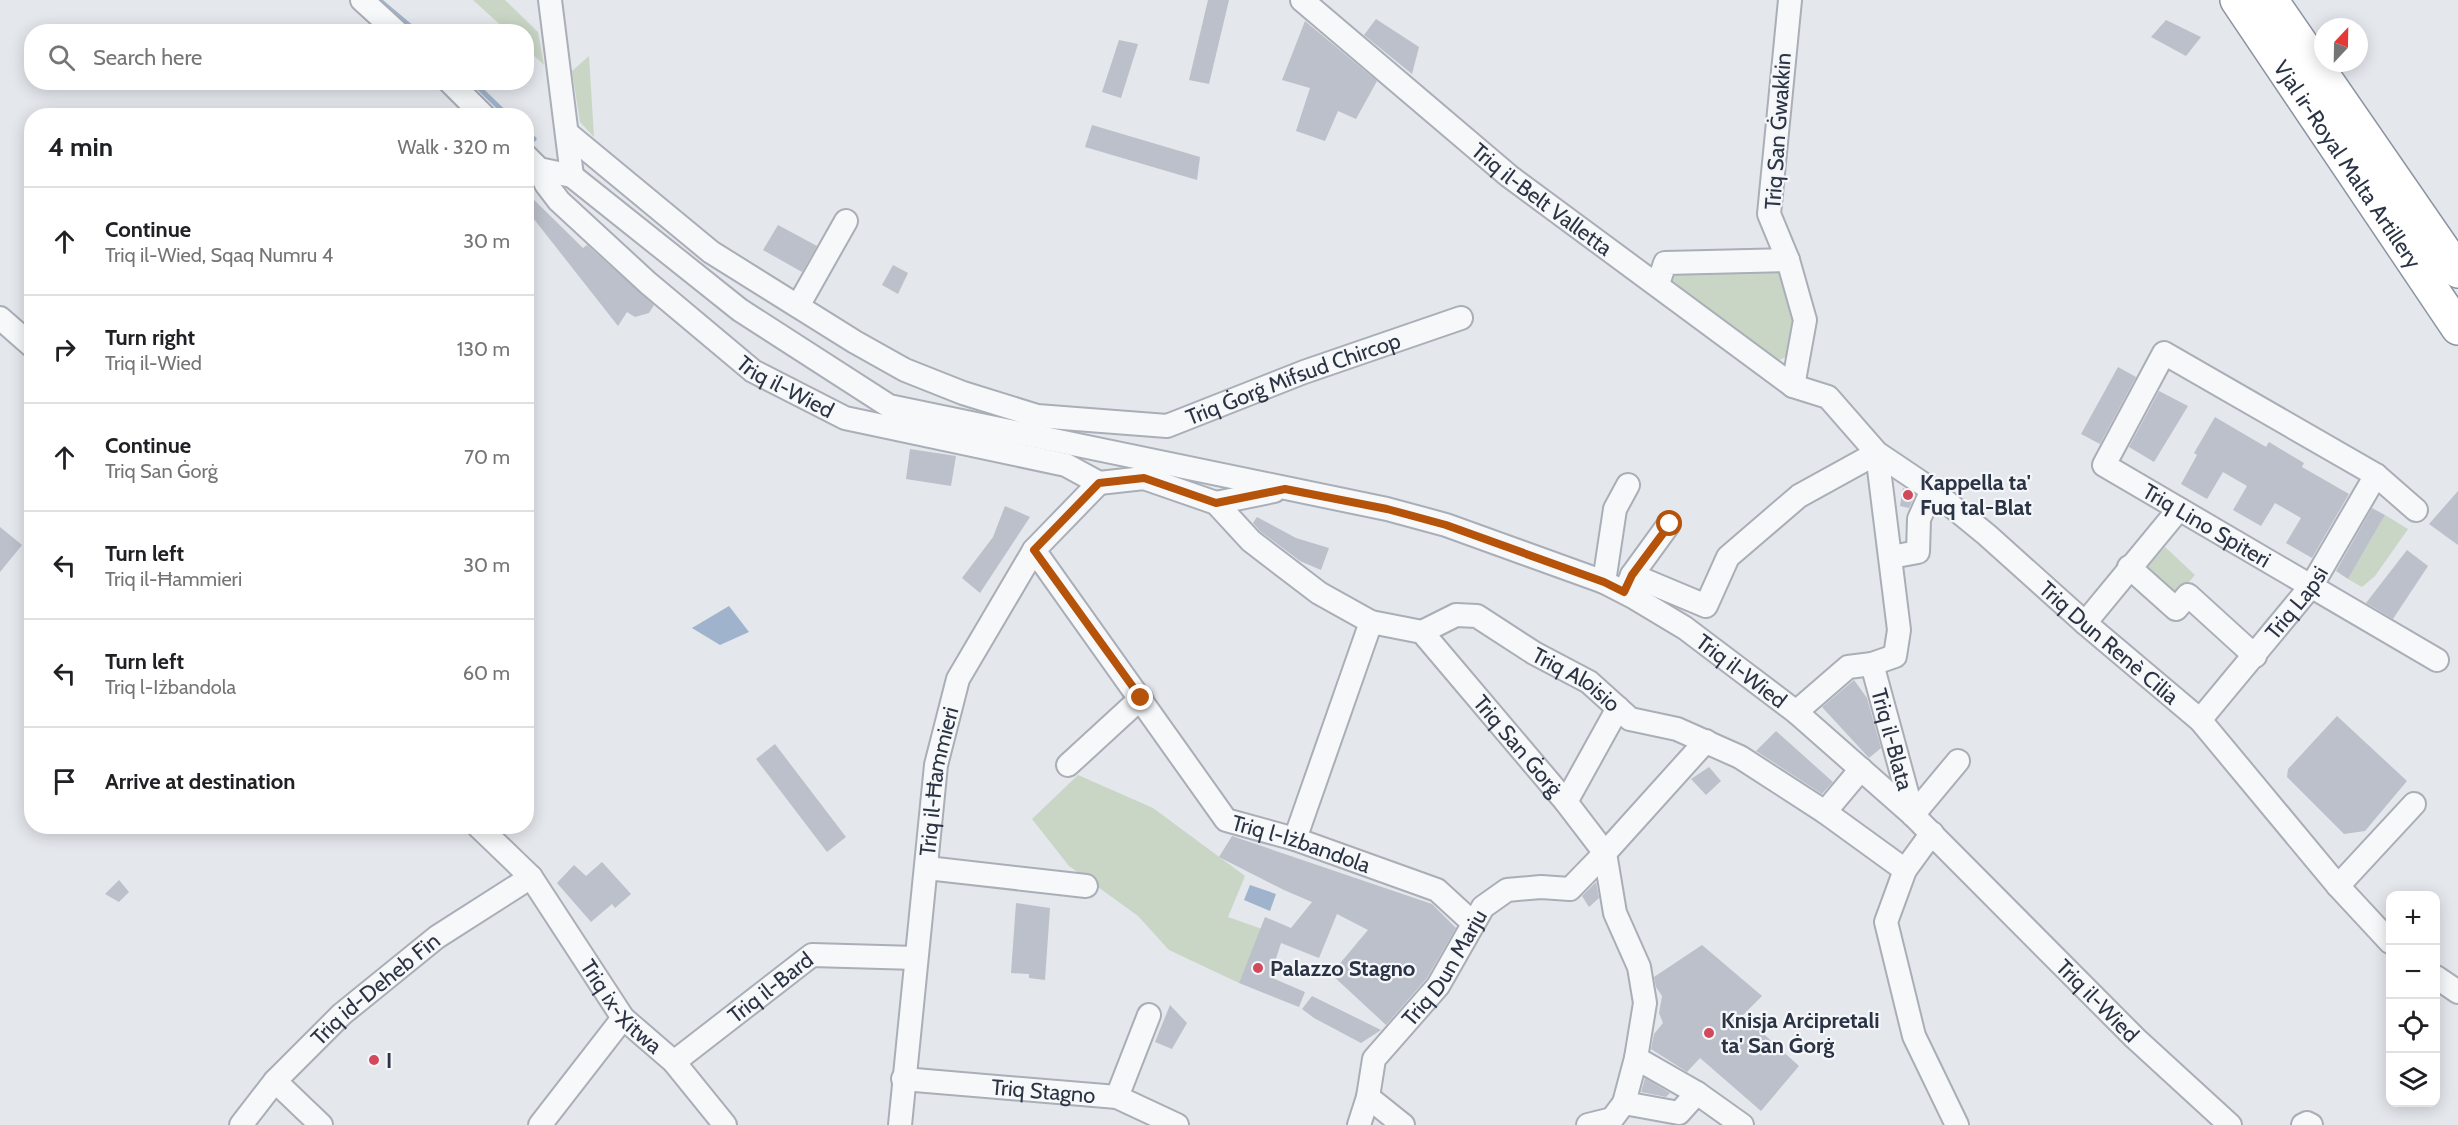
<!DOCTYPE html>
<meta charset="utf-8">
<style>
:root{--surface:#fff;--page:#f6f6f6;--text:#202124;--muted:#757577;--line:#e0e0e0}
body{margin:0;font-family:Cabin,sans-serif;background:var(--page);color:var(--text)}
.controls{position:absolute;right:18px;bottom:18px;display:grid;overflow:hidden;border-radius:12px;box-shadow:0 3px 15px #0003}
.controls button{width:54px;height:54px;display:grid;place-items:center;padding:0;border:0;border-bottom:2px solid var(--line);background:var(--surface);color:var(--text);font:30px sans-serif}
.compass{position:absolute;left:2314px;top:18px;width:54px;height:54px;border-radius:50%;background:var(--surface);box-shadow:0 3px 15px #0003;rotate:22deg}
.stop{position:absolute;width:18px;height:18px;margin:-14px;border:4px solid #b45309;border-radius:50%;background:#fff}
.stop.end{background:#b45309;border-color:#fff;box-shadow:0 2px 6px #0008}
.list{margin:0;padding:0;list-style:none}
h2{display:flex;justify-content:space-between;align-items:center;height:78px;margin:0;padding:0 24px;font-size:26px}
h2 small{font-size:20px;font-weight:400;color:var(--muted)}
.list li{display:grid;grid-template-columns:39px 1fr auto;gap:18px;align-items:center;box-sizing:border-box;height:108px;padding:0 24px;border-top:2px solid var(--line)}
.list b{display:block;font-size:22px;white-space:nowrap}
.list p{margin:0;font-size:20px;white-space:nowrap;color:var(--muted)}
.list em{font-size:20px;font-style:normal;color:var(--muted)}
.icon{flex:none;width:33px;height:33px;fill:none;stroke:currentColor;stroke-width:2;stroke-linecap:round;stroke-linejoin:round}
.map{position:relative;flex:none;width:2458px;height:1125px;overflow:hidden}
.search{position:absolute;background:var(--surface);box-shadow:0 3px 15px #0003;left:24px;top:24px;width:510px;height:66px;display:flex;align-items:center;gap:15px;box-sizing:border-box;padding:0 21px;border-radius:24px;color:var(--muted);font-size:22px}
.panel{position:absolute;background:var(--surface);box-shadow:0 3px 15px #0003;left:24px;top:108px;width:510px;height:726px;border-radius:24px}
.map>svg:first-child{display:block}
.green{fill:#c9d6c5}
.water{fill:#9fb4cc}
.lines{fill:none;stroke-linecap:round;stroke-linejoin:round}
.stream{stroke:#9fb4cc;stroke-width:5}
.building{fill:#bbc0ca}
.minor-casing{stroke:#a9aeb7;stroke-width:26}
.highway-casing{stroke:#8b94a3;stroke-width:36}
.minor{stroke:#f7f8fa;stroke-width:22}
.highway{stroke:#fff;stroke-width:33}
.route{stroke:#b45309;stroke-width:8}
.poi-dot{fill:#d1495b;stroke:#f4f6f9;stroke-width:2}
.labels{text-anchor:middle;dominant-baseline:central;stroke-width:4.5;stroke-linejoin:round;paint-order:stroke}
.street-label{font-size:22px;fill:#2b3445;stroke:#f4f6f9}
.poi-label{font-size:22px;font-weight:bold;fill:#2b3445;stroke:#f4f6f9;text-anchor:start}
</style>
<div class="map">
<svg width="2458" height="1125" viewBox="0 0 2458 1125">
<rect width="100%" height="100%" fill="#e4e7ec"/>
<g class="green">
<polygon points="473,0 505,0 538,32 544,65 527,49 526,32 507,31"/>
<polygon points="589,56 594,137 580,122 572,71"/>
<polygon points="1778,268 1796,326 1793,354 1777,361 1672,286 1671,269"/>
<polygon points="2385,515 2408,529 2375,576 2362,587 2348,579"/>
<polygon points="2165,547 2195,575 2171,602 2141,574"/>
<polygon points="1078,775 1153,808 1245,876 1228,917 1262,929 1239,983 1169,950 1138,916 1069,866 1032,819"/>
</g>
<g class="water">
<polygon points="729,606 749,632 720,645 692,628"/>
<polygon points="1250,885 1276,894 1270,911 1244,900"/>
</g>
<g class="lines">
<g class="stream">
<polyline points="379,0 417,32"/>
<polyline points="473,82 508,116"/>
<polyline points="526,133 534,139"/>
</g>
</g>
<g class="building">
<polygon points="1208,0 1229,0 1209,84 1189,80"/>
<polygon points="1376,19 1419,47 1412,74 1364,35"/>
<polygon points="2166,20 2201,37 2186,56 2151,37"/>
<polygon points="1305,21 1377,81 1356,119 1338,111 1325,141 1296,131 1310,88 1282,80"/>
<polygon points="1119,40 1138,44 1121,98 1102,92"/>
<polygon points="1092,125 1200,157 1197,180 1085,147"/>
<polygon points="526,192 583,248 587,245 654,305 649,313 635,317 627,312 618,326 526,209"/>
<polygon points="778,225 817,246 802,272 763,250"/>
<polygon points="893,265 908,273 898,294 882,285"/>
<polygon points="2118,367 2136,377 2100,444 2081,434"/>
<polygon points="2159,391 2188,406 2154,462 2129,447"/>
<polygon points="2215,417 2266,447 2269,442 2304,463 2302,467 2349,494 2312,558 2286,543 2301,518 2275,503 2261,526 2233,510 2247,486 2223,472 2207,499 2181,484 2197,455 2194,453"/>
<polygon points="910,449 956,456 951,486 906,479"/>
<polygon points="1903,488 1915,495 1909,508 1900,506"/>
<polygon points="2458,491 2458,545 2429,524"/>
<polygon points="1005,506 1030,517 980,593 962,578 993,537"/>
<polygon points="2372,508 2385,515 2348,579 2336,571"/>
<polygon points="1257,517 1296,538 1329,548 1321,570 1300,561 1260,531 1253,523"/>
<polygon points="0,527 22,545 0,572"/>
<polygon points="2407,550 2428,566 2393,619 2366,603"/>
<polygon points="1854,680 1867,698 1881,748 1869,758 1822,707"/>
<polygon points="2337,716 2407,781 2365,831 2344,834 2287,777 2288,769"/>
<polygon points="1776,731 1833,782 1822,794 1756,751"/>
<polygon points="775,744 846,837 827,852 756,759"/>
<polygon points="1709,767 1721,781 1706,795 1691,779"/>
<polygon points="1232,836 1432,904 1456,928 1427,978 1386,1025 1331,974 1368,930 1337,914 1319,958 1281,943 1270,977 1305,992 1299,1007 1239,983 1265,917 1291,928 1312,902 1284,890 1219,857"/>
<polygon points="602,862 631,894 615,908 612,904 591,922 557,883 574,865 586,876"/>
<polygon points="119,880 129,892 119,902 105,894"/>
<polygon points="1596,882 1599,898 1589,907 1582,896"/>
<polygon points="1016,903 1050,908 1045,980 1029,978 1029,974 1011,973"/>
<polygon points="1702,945 1762,996 1743,1015 1799,1066 1761,1111 1700,1058 1687,1072 1651,1049 1654,1034 1663,1023 1659,1013 1662,996 1656,987 1654,977"/>
<polygon points="1312,996 1381,1030 1361,1043 1314,1018 1302,1009"/>
<polygon points="1170,1005 1187,1023 1172,1049 1155,1042"/>
<polygon points="1645,1078 1670,1093 1666,1097 1641,1092"/>
</g>
<g class="lines">
<defs>
<g id="minor">
<polyline points="362,0 397,32"/>
<polyline points="550,0 572,176"/>
<path id="s1" d="M1302,0L1509,176L1793,386L1828,397L1877,453L1932,490L1987,535L2085,623L2200,720L2338,886L2390,942"/>
<polyline points="1790,0 1769,214 1788,260 1805,320 1793,386"/>
<polyline points="450,82 484,116"/>
<path id="s2" d="M567,133L711,252L855,342L905,370L963,393L1037,416L1167,426L1304,372L1461,318"/>
<path id="s3" d="M526,156L539,169L572,176L740,310L889,406L1387,509L1446,525L1604,582L1635,598L1685,628L1796,712L1913,815L2135,1038L2230,1125"/>
<path id="s4" d="M539,169L546,184L559,201L648,283L753,371L845,418L1066,465L1099,483"/>
<polyline points="1658,284 1665,263 1788,260"/>
<polyline points="798,306 846,221"/>
<polyline points="0,318 32,346"/>
<path id="s5" d="M1099,483L1144,478L1216,503L1251,541L1319,593L1371,622L1422,632L1566,802L1605,853L1615,913L1639,967L1645,1003L1636,1058L1624,1103L1612,1119L1588,1125"/>
<polyline points="1216,503 1274,491"/>
<path id="s6" d="M2416,510L2376,475L2164,353L2104,465L2437,660"/>
<path id="s7" d="M1034,550L1226,820L1295,839L1437,890L1473,923"/>
<polyline points="1891,557 1918,552 1919,519 1932,490"/>
<polyline points="2129,567 2176,609 2188,595 2255,656"/>
<polyline points="1632,575 1706,606 1728,557 1799,496 1877,453 1899,630 1895,656 1872,664 1848,667 1796,712"/>
<polyline points="1604,582 1615,509 1628,485"/>
<polyline points="1627,587 1632,575 1669,524"/>
<polyline points="2085,623 2179,509"/>
<path id="s8" d="M1422,632L1456,615L1477,616L1534,653L1589,682L1630,719L1677,729L1740,757L1825,812L1905,870"/>
<path id="s9" d="M1872,664L1913,815"/>
<path id="s10" d="M2200,720L2312,585L2376,475"/>
<polyline points="1068,765 1141,698"/>
<polyline points="1566,802 1618,708"/>
<polyline points="1825,812 1861,769"/>
<polyline points="1913,815 1958,761"/>
<path id="s11" d="M478,826L531,877L623,1018L674,1062L725,1125"/>
<polyline points="1932,833 1905,870 1886,922 1914,1036 1957,1125"/>
<polyline points="1295,839 1371,622"/>
<polyline points="927,868 1086,886"/>
<polyline points="2338,886 2414,804"/>
<polyline points="2436,977 2458,992"/>
<polyline points="1636,1058 1697,1093 1742,1125"/>
<path id="s12" d="M674,1062L812,955L916,958"/>
<path id="s13" d="M903,1079L1117,1097L1177,1125"/>
<polyline points="275,1081 321,1125"/>
<polyline points="1117,1097 1149,1015"/>
<polyline points="1368,1097 1403,1125"/>
<polyline points="1624,1103 1679,1113 1697,1093"/>
<path id="s14" d="M241,1125L275,1081L342,1014L437,937L531,877"/>
<polyline points="540,1125 623,1018"/>
<path id="s15" d="M900,1125L936,765L958,679L1034,550L1099,483"/>
<path id="s16" d="M1359,1125L1368,1097L1374,1059L1438,986L1483,907L1507,890L1541,887L1570,889L1605,853L1706,741"/>
<polyline points="2303,1125 2307,1123 2311,1125"/>
</g>
<g id="highway">
<path id="s17" d="M2237,0L2458,328"/>
<polyline points="2271,0 2458,271"/>
</g>
</defs>
<use href="#minor" class="minor-casing"/>
<use href="#highway" class="highway-casing"/>
<use href="#minor" class="minor"/>
<use href="#highway" class="highway"/>
</g>
<g class="lines">
<polyline class="route" points="1141,698 1034,550 1099,483 1144,478 1216,503 1285,489 1387,509 1446,525 1604,582 1624,592 1632,575 1670,524"/>
</g>
<g class="poi-dot">
<circle cx="1908" cy="495" r="6"/>
<circle cx="1258" cy="968" r="6"/>
<circle cx="1709" cy="1033" r="6"/>
<circle cx="374" cy="1060" r="6"/>
</g>
<g class="labels">
<g class="street-label">
<text transform="translate(1778 131) rotate(-86)">Triq San Ġwakkin</text>
<text stroke="none"><textPath href="#s17" startOffset="198">Vjal ir-Royal Malta Artillery</textPath></text>
<text stroke="none"><textPath href="#s1" startOffset="312">Triq il-Belt Valletta</textPath></text>
<text stroke="none"><textPath href="#s2" startOffset="819">Triq Ġorġ Mifsud Chircop</textPath></text>
<text stroke="none"><textPath href="#s4" startOffset="332">Triq il-Wied</textPath></text>
<text stroke="none"><textPath href="#s6" startOffset="544">Triq Lino Spiteri</textPath></text>
<text stroke="none"><textPath href="#s10" startOffset="152">Triq Lapsi</textPath></text>
<text stroke="none"><textPath href="#s1" startOffset="1036">Triq Dun Renè Cilia</textPath></text>
<text stroke="none"><textPath href="#s3" startOffset="1346">Triq il-Wied</textPath></text>
<text stroke="none"><textPath href="#s8" startOffset="177">Triq Aloisio</textPath></text>
<text stroke="none"><textPath href="#s9" startOffset="78">Triq il-Blata</textPath></text>
<text stroke="none"><textPath href="#s5" startOffset="519">Triq San Ġorġ</textPath></text>
<text stroke="none"><textPath href="#s15" startOffset="346">Triq il-Ħammieri</textPath></text>
<text stroke="none"><textPath href="#s7" startOffset="410">Triq l-Iżbandola</textPath></text>
<text stroke="none"><textPath href="#s16" startOffset="184">Triq Dun Marju</textPath></text>
<text stroke="none"><textPath href="#s14" startOffset="192">Triq id-Deheb Fin</textPath></text>
<text stroke="none"><textPath href="#s12" startOffset="122">Triq il-Bard</textPath></text>
<text stroke="none"><textPath href="#s3" startOffset="1832">Triq il-Wied</textPath></text>
<text stroke="none"><textPath href="#s11" startOffset="232">Triq ix-Xitwa</textPath></text>
<text stroke="none"><textPath href="#s13" startOffset="141">Triq Stagno</textPath></text>
</g>
<g class="poi-label">
<text x="1920" y="482">Kappella ta'<tspan x="1920" dy="25">Fuq tal-Blat</tspan></text>
<text x="1270" y="968">Palazzo Stagno</text>
<text x="1721" y="1020">Knisja Arċipretali<tspan x="1721" dy="25">ta' San Ġorġ</tspan></text>
<text x="386" y="1060">I</text>
</g>
</g>
</svg>
<div class="controls">
<button>+</button>
<button>−</button>
<button><svg class="icon" aria-label="locate" viewBox="0 0 24 24"><circle cx="12" cy="12" r="6"/><path d="M12 2v4M12 18v4M2 12h4M18 12h4"/></svg></button>
<button><svg class="icon" aria-label="layers" viewBox="0 0 24 24"><path d="M12 4l9 5-9 5-9-5zM3 14l9 5 9-5"/></svg></button>
</div>
<svg class="compass" viewBox="-18 -18 36 36"><path d="M0-13l5 13h-10z" fill="#e53935"/><path d="M0 13l5-13h-10z" fill="#757577"/></svg>
<div class="stop" style="left:1670px;top:524px"></div>
<div class="stop end" style="left:1141px;top:698px"></div>
<div class="search"><svg class="icon" aria-label="search" viewBox="0 0 24 24"><circle cx="10" cy="10" r="6"/><path d="M15 15l6 6"/></svg>Search here</div>
<section class="panel">
<h2>4 min<small>Walk · 320 m</small></h2>
<ul class="list">
<li><svg class="icon" aria-label="ahead" viewBox="0 0 24 24"><path d="M12 20V5M6 11l6-6 6 6"/></svg><div><b>Continue</b><p>Triq il-Wied, Sqaq Numru 4</p></div><em>30 m</em></li>
<li><svg class="icon" aria-label="right" viewBox="0 0 24 24"><path d="M7 20v-9h11M14 6l5 5-5 5"/></svg><div><b>Turn right</b><p>Triq il-Wied</p></div><em>130 m</em></li>
<li><svg class="icon" aria-label="ahead" viewBox="0 0 24 24"><path d="M12 20V5M6 11l6-6 6 6"/></svg><div><b>Continue</b><p>Triq San Ġorġ</p></div><em>70 m</em></li>
<li><svg class="icon" aria-label="left" viewBox="0 0 24 24"><path d="M17 20v-9H6M10 6l-5 5 5 5"/></svg><div><b>Turn left</b><p>Triq il-Ħammieri</p></div><em>30 m</em></li>
<li><svg class="icon" aria-label="left" viewBox="0 0 24 24"><path d="M17 20v-9H6M10 6l-5 5 5 5"/></svg><div><b>Turn left</b><p>Triq l-Iżbandola</p></div><em>60 m</em></li>
<li><svg class="icon" aria-label="arrive" viewBox="0 0 24 24"><path d="M6 21V4h12l-3 4 3 4H6"/></svg><div><b>Arrive at destination</b></div></li>
</ul>
</section>
</div>
